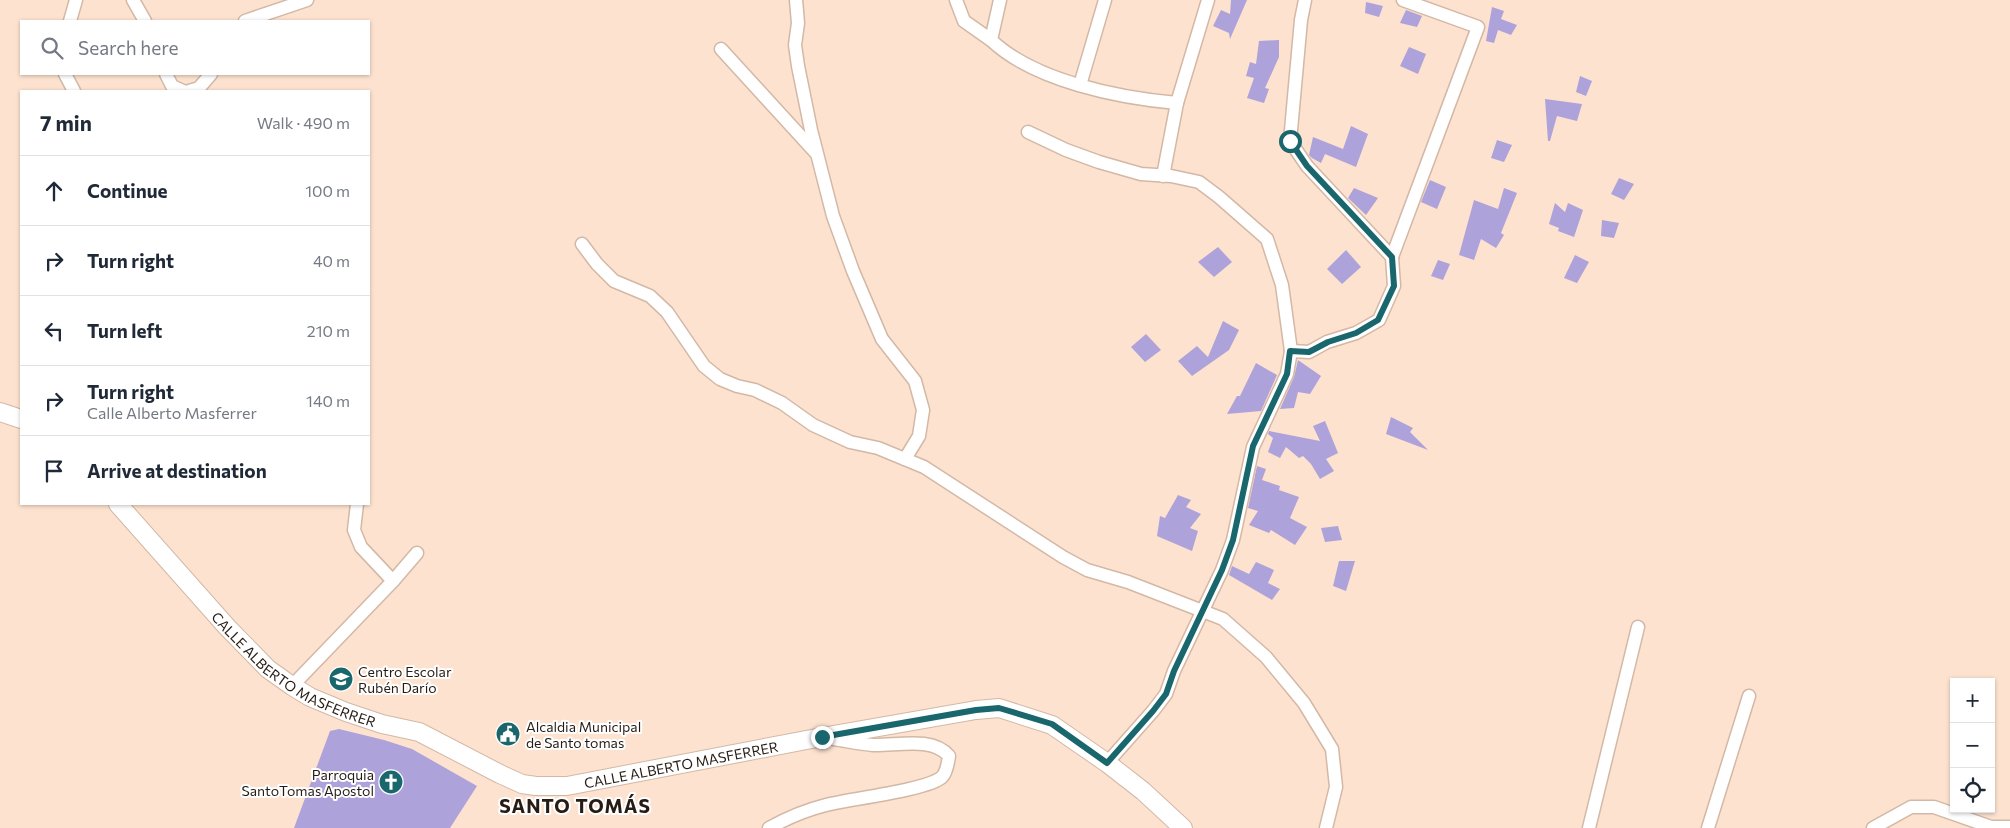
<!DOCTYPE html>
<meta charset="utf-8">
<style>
:root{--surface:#fff;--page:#f6f6f7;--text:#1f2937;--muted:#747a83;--line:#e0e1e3}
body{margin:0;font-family:Commissioner,sans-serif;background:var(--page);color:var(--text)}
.controls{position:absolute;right:15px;bottom:15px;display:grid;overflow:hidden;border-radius:0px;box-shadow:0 1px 4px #0004}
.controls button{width:45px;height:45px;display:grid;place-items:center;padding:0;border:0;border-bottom:1px solid var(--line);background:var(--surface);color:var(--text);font:25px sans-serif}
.stop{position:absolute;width:15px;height:15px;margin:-11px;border:4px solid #19666c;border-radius:50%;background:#fff}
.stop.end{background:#19666c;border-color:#fff;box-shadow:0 1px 5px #0008}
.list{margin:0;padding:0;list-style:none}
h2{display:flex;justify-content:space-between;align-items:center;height:65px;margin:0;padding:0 20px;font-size:21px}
h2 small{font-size:16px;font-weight:400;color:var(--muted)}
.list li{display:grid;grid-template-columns:32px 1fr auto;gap:15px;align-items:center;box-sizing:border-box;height:70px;padding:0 20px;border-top:1px solid var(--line)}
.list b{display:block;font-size:19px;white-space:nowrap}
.list p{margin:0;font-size:16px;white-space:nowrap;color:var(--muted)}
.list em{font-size:16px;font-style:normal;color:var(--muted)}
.icon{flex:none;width:28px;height:28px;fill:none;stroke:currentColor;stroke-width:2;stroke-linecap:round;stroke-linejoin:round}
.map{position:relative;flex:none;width:2010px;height:828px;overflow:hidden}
.search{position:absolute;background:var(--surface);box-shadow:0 1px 4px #0004;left:20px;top:20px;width:350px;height:55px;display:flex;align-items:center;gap:12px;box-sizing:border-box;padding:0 18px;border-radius:0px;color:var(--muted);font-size:19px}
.panel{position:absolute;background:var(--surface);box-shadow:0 1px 4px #0004;left:20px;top:90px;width:350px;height:415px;border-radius:0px}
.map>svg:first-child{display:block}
.building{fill:#aea2da}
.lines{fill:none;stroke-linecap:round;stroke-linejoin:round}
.street-casing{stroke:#d3b8a6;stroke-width:15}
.secondary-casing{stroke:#d3b8a6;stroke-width:20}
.street{stroke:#fff;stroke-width:12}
.secondary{stroke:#fff;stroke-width:18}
.route{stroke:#19666c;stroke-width:6}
.labels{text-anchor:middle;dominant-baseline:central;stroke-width:4;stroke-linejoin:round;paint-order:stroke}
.street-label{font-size:14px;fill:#261c15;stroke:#fff}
.poi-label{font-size:14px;fill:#261c15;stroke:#fff;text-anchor:start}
.district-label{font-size:19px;font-weight:bold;letter-spacing:1px;fill:#261c15;stroke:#fff}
</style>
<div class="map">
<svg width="2010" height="828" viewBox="0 0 2010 828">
<rect width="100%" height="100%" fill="#fde2cf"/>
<g class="building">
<polygon points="1231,0 1247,0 1230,39 1229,33 1213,26 1221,10 1230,14"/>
<polygon points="1366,2 1383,6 1379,17 1365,13"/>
<polygon points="1492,7 1504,11 1501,19 1517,25 1511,35 1498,30 1494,43 1486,41"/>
<polygon points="1406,10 1422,16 1417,27 1400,23"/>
<polygon points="1279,40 1279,57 1265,88 1269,89 1264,103 1247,98 1254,78 1246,76 1250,62 1256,64 1259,41"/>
<polygon points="1409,47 1426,54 1418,74 1400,66"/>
<polygon points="1580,76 1592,81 1586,96 1576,92"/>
<polygon points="1545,99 1582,104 1577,121 1557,116 1550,141 1548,141"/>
<polygon points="1351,126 1368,134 1356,167 1325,154 1321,163 1312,158 1309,155 1313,137 1343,149"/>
<polygon points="1497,140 1512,145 1504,162 1491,158"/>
<polygon points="1619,178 1634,184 1624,200 1611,194"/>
<polygon points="1430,180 1446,187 1437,209 1421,202"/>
<polygon points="1354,188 1378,198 1366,215 1348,198"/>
<polygon points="1504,188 1517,193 1501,233 1504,235 1496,248 1481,239 1474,260 1459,255 1474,200 1498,209"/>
<polygon points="1555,203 1565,212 1568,203 1583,210 1574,237 1558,231 1559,228 1549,224"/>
<polygon points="1602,220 1619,223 1614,238 1601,236"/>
<polygon points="1218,247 1232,262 1214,277 1198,262"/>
<polygon points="1346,250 1361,267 1342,284 1327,269"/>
<polygon points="1575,255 1589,262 1577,283 1564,278"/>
<polygon points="1438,260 1450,264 1443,280 1431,276"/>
<polygon points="1223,321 1239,330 1229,350 1192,376 1178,361 1197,346 1208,357"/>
<polygon points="1146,334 1161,350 1145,362 1131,347"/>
<polygon points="1298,360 1321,376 1310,394 1298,392 1294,408 1280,409 1294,377"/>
<polygon points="1256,363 1277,375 1261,411 1227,414 1237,396 1240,396"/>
<polygon points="1391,417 1413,428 1410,432 1428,450 1386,434"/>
<polygon points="1325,421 1338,453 1326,459 1334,471 1320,479 1311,464 1303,456 1299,458 1286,447 1280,458 1268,452 1273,438 1268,434 1269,431 1320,441 1313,426"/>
<polygon points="1257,466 1266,469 1262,480 1280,486 1279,490 1299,497 1290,518 1307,527 1295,545 1271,530 1269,533 1249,525 1258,511 1248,508"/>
<polygon points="1178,495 1191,500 1186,507 1201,514 1190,528 1198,531 1192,551 1157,536 1160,516 1165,518"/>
<polygon points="1338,526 1342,540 1325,542 1321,528"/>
<polygon points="1339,561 1355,561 1346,591 1333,586"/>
<polygon points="1256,562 1274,570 1268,583 1280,589 1272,600 1229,575 1232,566 1249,574"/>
<polygon points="339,729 384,740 412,749 477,786 450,828 294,828 330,731"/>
</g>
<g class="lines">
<defs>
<g id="street">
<polyline points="133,0 145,21"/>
<polyline points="796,0 798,23 795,45 798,66 811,130 833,216 853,271 882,339 915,381 923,410 919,436 905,459"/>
<polyline points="956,0 964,21 991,40"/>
<path d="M1000,0L991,40C1034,81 1119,98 1177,103"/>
<polyline points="70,21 76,0"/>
<polyline points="245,21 307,0"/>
<polyline points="721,49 816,153"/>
<polyline points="65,74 74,91"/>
<polyline points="166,74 172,86 183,91"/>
<polyline points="1080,85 1105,0"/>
<polyline points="189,91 199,88 211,74"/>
<polyline points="1028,132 1066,150 1099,162 1141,174 1171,176 1199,182 1219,197 1267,239 1282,285 1291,351 1287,374 1253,447 1233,540 1222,570 1174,671 1166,694 1153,711 1107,763"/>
<polyline points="1163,176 1177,103 1208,0"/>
<polyline points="582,244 597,264 614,281 650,296 667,312 704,366 720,379 737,386 755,390 782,403 813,425 850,442 878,448 924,467 1063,557 1087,570 1128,582 1223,619 1266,657 1304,703 1332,749 1336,787 1326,828"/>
<polyline points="1392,257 1478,27 1403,0"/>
<polyline points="1291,351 1309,352 1327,342 1356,333 1379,320 1394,286 1392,257 1307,166 1290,141 1301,20 1305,0"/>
<polyline points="357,504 354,530 361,547 393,581"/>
<polyline points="292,686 393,581 417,553"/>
<path d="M769,828C787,818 806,810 826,805C849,799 928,790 942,777C947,772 948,762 949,756C932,736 896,746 873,745C860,744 847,741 834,739"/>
<polyline points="1589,828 1638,627"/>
<polyline points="1708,828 1749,696"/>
<polyline points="1873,828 1911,807 1934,807 1991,827 2010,827"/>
</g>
<g id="secondary">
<polyline points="0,412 21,419"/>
<path id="s1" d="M118,504L227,627L268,669L292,686L310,697L346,712L382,724L419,732L500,774L522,784L536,786H567L822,737L976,710L999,708L1052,725L1107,763L1143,791L1183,828"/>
</g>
</defs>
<use href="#street" class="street-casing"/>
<use href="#secondary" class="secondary-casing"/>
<use href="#street" class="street"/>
<use href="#secondary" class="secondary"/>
</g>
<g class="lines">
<polyline class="route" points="822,737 976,710 999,708 1052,724 1107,763 1153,711 1166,694 1174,671 1222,570 1233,540 1253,446 1287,374 1290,351 1309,352 1328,342 1356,333 1378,320 1394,286 1392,257 1307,166 1290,141"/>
</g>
<defs>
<symbol id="school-disc" viewBox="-11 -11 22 22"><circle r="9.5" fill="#19666c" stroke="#fff"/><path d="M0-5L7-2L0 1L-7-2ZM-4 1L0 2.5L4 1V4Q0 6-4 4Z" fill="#fff"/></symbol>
<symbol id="civic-disc" viewBox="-11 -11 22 22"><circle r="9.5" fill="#19666c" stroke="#fff"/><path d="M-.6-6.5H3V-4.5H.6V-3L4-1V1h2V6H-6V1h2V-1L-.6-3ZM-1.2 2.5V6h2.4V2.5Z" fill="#fff"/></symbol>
<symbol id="church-disc" viewBox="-11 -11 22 22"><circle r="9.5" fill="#19666c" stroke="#fff"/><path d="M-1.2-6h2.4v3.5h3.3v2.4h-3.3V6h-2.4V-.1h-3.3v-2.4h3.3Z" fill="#fff"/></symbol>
</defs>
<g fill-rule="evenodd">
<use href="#school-disc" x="327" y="665" width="28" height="28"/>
<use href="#civic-disc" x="494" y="720" width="28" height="28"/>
<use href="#church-disc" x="377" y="768" width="28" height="28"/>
</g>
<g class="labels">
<g class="street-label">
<text stroke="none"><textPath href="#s1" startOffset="245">CALLE ALBERTO MASFERRER</textPath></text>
<text stroke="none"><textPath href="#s1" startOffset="665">CALLE ALBERTO MASFERRER</textPath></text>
</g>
<g class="poi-label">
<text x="358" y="671">Centro Escolar<tspan x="358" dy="16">Rubén Darío</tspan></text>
<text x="526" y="726">Alcaldia Municipal<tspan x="526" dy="16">de Santo tomas</tspan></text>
<text x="374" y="774" text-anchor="end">Parroquia<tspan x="374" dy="16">SantoTomas Apostol</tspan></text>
</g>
<g class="district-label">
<text x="575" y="805">SANTO TOMÁS</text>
</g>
</g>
</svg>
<div class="controls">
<button>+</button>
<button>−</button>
<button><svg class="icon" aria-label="locate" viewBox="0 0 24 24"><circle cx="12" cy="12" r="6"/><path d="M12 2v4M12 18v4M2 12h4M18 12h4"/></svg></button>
</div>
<div class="stop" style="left:1290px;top:141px"></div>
<div class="stop end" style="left:822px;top:737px"></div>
<div class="search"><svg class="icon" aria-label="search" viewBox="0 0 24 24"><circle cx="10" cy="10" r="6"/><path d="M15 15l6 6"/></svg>Search here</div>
<section class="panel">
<h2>7 min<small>Walk · 490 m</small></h2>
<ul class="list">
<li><svg class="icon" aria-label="ahead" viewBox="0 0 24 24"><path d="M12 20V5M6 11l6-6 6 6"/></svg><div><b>Continue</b></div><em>100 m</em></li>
<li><svg class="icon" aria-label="right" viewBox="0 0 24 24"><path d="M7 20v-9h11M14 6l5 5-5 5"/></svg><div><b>Turn right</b></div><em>40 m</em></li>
<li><svg class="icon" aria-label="left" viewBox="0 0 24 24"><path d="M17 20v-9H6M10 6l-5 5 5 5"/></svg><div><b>Turn left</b></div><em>210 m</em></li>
<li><svg class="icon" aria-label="right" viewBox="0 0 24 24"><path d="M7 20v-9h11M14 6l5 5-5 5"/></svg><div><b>Turn right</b><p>Calle Alberto Masferrer</p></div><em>140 m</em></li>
<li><svg class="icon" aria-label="arrive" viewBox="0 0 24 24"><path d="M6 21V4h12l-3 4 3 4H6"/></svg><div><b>Arrive at destination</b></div></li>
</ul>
</section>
</div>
